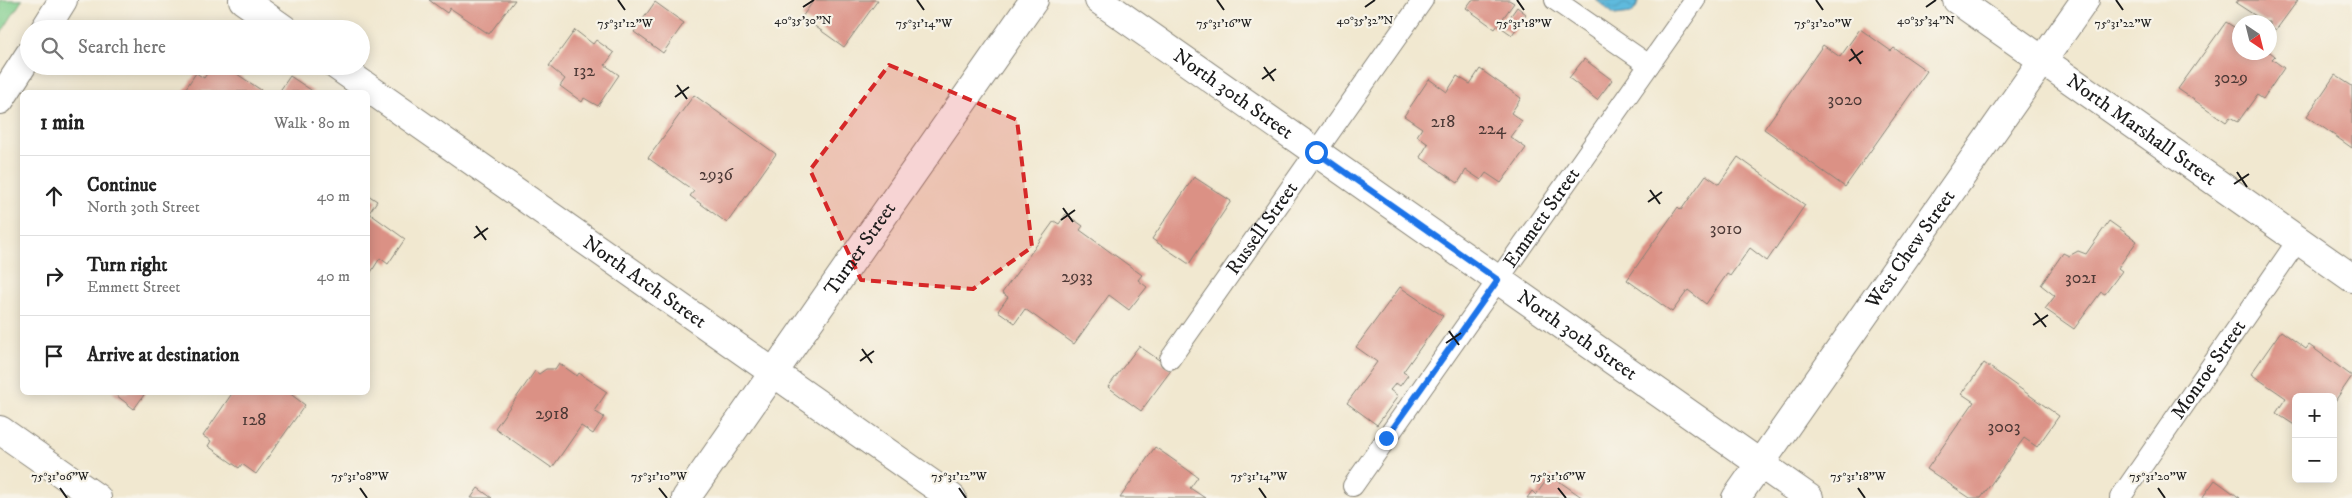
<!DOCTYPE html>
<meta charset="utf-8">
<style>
:root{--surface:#fff;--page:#f2f2f2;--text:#222;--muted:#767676;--line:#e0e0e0}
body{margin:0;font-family:"IM FELL DW Pica",serif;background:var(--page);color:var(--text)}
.controls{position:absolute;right:15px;bottom:15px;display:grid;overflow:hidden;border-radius:8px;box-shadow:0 2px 12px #0003}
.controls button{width:45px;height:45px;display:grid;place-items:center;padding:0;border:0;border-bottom:1px solid var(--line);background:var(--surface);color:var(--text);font:25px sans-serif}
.compass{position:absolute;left:2232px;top:15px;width:45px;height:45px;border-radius:50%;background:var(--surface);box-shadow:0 2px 12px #0003;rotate:145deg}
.stop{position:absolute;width:15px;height:15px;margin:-11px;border:4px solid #1a73e8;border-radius:50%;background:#fff}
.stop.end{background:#1a73e8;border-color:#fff;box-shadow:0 1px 5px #0008}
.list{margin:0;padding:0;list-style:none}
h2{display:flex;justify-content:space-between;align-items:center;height:65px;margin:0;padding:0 20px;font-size:21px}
h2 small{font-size:16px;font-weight:400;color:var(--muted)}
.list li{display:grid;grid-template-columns:32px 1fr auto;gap:15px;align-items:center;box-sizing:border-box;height:80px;padding:0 20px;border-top:1px solid var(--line)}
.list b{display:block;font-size:19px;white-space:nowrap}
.list p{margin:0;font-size:16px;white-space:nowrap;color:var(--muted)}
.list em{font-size:16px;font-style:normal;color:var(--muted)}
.icon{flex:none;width:28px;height:28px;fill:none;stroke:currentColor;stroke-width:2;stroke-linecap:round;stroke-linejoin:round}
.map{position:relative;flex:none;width:2352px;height:498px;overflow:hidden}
.search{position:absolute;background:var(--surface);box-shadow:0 2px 12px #0003;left:20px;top:20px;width:350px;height:55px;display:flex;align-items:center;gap:12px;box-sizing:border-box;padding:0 18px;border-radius:28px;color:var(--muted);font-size:19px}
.panel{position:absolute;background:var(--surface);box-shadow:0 2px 12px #0003;left:20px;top:90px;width:350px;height:305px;border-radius:8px}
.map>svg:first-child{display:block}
.green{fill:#7fce8d;stroke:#4e7554}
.water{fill:url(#water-waves);stroke:#3e6b7c}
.building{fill:#db9185}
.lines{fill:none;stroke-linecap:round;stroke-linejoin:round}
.service-casing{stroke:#868276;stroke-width:22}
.minor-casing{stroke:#868276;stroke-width:30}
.tertiary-casing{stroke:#868276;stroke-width:30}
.service{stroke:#fff;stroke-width:20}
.minor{stroke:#fff;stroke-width:28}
.tertiary{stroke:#fff;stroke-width:28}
.route{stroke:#1a73e8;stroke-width:6}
.marked{fill:#d62828;fill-opacity:0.2;stroke:#d62828;stroke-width:4;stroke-dasharray:10 6;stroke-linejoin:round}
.ticks{fill:none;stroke:#1c1c1c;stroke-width:2}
.labels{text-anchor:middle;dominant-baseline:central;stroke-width:4.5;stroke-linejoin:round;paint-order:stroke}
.number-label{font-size:18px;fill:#4c3936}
.street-label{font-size:20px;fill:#1c1c1c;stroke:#f7f3e8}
.ticks-label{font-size:12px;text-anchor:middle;fill:#1c1c1c;stroke:#f7f3e8;stroke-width:4.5;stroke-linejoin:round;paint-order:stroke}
</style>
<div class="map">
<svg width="2352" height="498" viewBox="0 0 2352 498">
<defs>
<pattern id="water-waves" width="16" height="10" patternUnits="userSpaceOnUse" patternTransform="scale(1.25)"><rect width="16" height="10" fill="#5fbadd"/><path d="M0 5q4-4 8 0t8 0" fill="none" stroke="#529fbd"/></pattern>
</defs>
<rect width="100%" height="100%" fill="#f7f3e8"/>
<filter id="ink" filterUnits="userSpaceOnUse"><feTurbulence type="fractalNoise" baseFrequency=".02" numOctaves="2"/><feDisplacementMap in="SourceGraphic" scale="10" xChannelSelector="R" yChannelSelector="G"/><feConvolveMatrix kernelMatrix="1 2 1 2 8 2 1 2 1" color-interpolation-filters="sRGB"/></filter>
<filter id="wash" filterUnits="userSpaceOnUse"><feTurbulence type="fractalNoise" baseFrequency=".0096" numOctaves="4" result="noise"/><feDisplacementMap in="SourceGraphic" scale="20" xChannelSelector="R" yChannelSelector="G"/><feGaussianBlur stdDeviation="1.12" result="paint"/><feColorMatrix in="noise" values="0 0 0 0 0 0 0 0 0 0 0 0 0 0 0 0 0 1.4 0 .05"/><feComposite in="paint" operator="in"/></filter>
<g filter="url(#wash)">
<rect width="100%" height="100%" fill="#f1e8d0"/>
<polygon class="green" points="0,0 22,0 0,35"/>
<polygon class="water" points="1596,0 1638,0 1637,7 1632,13 1615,15"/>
<g id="blocks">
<g class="building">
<polygon points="429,0 515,0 489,34 450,8 447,13"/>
<polygon points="814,0 878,0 844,47 802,17"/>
<polygon points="1472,0 1509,0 1514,3 1495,29 1466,8"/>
<polygon points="2238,0 2298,0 2276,30 2270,26 2270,22 2265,22 2236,3"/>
<polygon points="655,2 684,23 663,53 634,32"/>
<polygon points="1517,7 1526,14 1512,35 1502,28"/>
<polygon points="2226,22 2240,31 2240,52 2270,52 2275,56 2272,59 2284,68 2263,99 2257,95 2238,122 2230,117 2226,122 2178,89"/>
<polygon points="1860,29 1891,51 1894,48 1927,71 1845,187 1764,129 1823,45 1840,57"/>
<polygon points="575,30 593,44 596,40 614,53 605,65 619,75 598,106 584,98 582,102 560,86 565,79 549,66"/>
<polygon points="1584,59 1612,80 1597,100 1569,78"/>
<polygon points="212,66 225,66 261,90 260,92 184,91 196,73 204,78"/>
<polygon points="1480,69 1521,98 1511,113 1522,121 1510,137 1526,148 1501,183 1486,173 1481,180 1466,170 1458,183 1420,157 1428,144 1417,136 1422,128 1404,116 1429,79 1447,92 1457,76 1470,84"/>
<polygon points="2335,75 2352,86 2352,148 2307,116"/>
<polygon points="290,76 314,92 279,92"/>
<polygon points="694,95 776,154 727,223 690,196 694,191 648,158"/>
<polygon points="1738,157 1805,205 1767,261 1750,248 1730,276 1727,274 1706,304 1688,290 1672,312 1627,280 1678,207 1681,210 1706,175 1719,184"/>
<polygon points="1194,177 1231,201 1189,264 1152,239"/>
<polygon points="368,195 377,201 369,213 405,239 388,264 380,258 368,277"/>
<polygon points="1066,214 1083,226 1080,230 1142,275 1138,280 1147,287 1129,310 1109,295 1074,344 1025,309 1015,323 998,311 1008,297 1002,293 1054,221 1059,224"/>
<polygon points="2109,221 2137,241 2118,268 2122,271 2105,294 2101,292 2074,329 2045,309 2055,296 2041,285 2063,253 2069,256 2078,251 2086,254"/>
<polygon points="1400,287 1443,316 1403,372 1408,375 1400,386 1396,383 1390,390 1398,396 1377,425 1347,403 1377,362 1356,347"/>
<polygon points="2281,331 2306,349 2309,345 2352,376 2333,404 2333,397 2296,397 2296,426 2276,413 2286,398 2251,374"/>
<polygon points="1139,346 1172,369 1141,411 1108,387"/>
<polygon points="559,363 577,376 579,373 607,392 594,411 604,417 593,434 581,426 552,468 495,428 535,371 539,374 546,369 555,369"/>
<polygon points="1984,363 2059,416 2037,447 2024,438 1981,498 1970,498 1927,469 1974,402 1962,394"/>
<polygon points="112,392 146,392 134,409"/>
<polygon points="233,392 288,392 305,405 256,474 242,464 239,468 208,446 211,441 203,436"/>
<polygon points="1155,447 1198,477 1190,488 1205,498 1120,498"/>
<polygon points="1550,475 1583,498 1527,498 1532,491 1536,495"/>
<polygon points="2215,480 2240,498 2202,498"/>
<polygon points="478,488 492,498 471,498"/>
</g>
</g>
</g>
<g filter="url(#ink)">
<use href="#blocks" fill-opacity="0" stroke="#868276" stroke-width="1"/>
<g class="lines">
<defs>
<g id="service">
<polyline points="1555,0 1649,65"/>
<path id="s1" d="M1170,359L1423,0"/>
<path id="s2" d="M1353,486L1695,0"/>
<path id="s3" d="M2120,498L2298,240"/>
</g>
<g id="minor">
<polyline points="243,0 284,29"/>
<path id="s4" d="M1099,0L1809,498"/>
<path id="s5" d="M1957,0L2352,278"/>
<path id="s6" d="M337,66L952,498"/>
<polyline points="0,430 97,498"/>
<path id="s7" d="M686,498L1034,0"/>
</g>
<g id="tertiary">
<polyline points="45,29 63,0"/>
<polyline points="0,100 29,55"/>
<path id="s8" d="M1736,498L2085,0"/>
</g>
</defs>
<use href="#service" class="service-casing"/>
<use href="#minor" class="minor-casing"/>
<use href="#tertiary" class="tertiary-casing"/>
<use href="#service" class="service"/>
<use href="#minor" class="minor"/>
<use href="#tertiary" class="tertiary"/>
</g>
</g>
<g class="lines" filter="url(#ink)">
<polyline class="route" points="1316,152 1498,280 1386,438"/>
</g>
<path class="marked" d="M889,65L1017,120L1032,247L973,289L861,280L810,170Z"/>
<path class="ticks" d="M618,0L625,10M917,0L924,10M1217,0L1224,10M1517,0L1524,10M1816,0L1823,10M2116,0L2123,10M803,7L814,0M1365,7L1375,0M1926,7L1936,0M1851,49L1861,64M1849,61L1863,51M1264,67L1274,81M1262,79L1276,69M677,85L687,99M675,97L689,87M2237,172L2247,187M2234,184L2249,174M1650,190L1660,204M1648,202L1662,192M1063,208L1073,222M1061,220L1075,210M476,226L486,240M474,238L488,228M2035,313L2046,327M2033,325L2048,315M1449,331L1459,345M1446,343L1461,333M862,349L872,363M860,361L874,351M60,488L67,498M360,488L367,498M659,488L667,498M959,488L966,498M1259,488L1266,498M1558,488L1566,498M1858,488L1865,498M2158,488L2165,498"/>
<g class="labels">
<g class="number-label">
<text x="584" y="71">132</text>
<text x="2231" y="78">3029</text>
<text x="1845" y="100">3020</text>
<text x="1443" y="122">218</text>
<text x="1492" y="129">224</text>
<text x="716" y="175">2936</text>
<text x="1726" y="229">3010</text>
<text x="1077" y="277">2933</text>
<text x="2081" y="278">3021</text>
<text x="552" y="414">2918</text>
<text x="254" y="420">128</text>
<text x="2004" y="427">3003</text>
</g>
<g class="street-label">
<text stroke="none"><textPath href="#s4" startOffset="164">North 30th Street</textPath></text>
<text stroke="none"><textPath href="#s5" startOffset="226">North Marshall Street</textPath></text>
<text stroke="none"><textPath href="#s2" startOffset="328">Emmett Street</textPath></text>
<text stroke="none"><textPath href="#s1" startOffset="160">Russell Street</textPath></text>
<text stroke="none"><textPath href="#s7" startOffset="304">Turner Street</textPath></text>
<text stroke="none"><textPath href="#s8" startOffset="304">West Chew Street</textPath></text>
<text stroke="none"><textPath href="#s6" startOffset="376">North Arch Street</textPath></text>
<text stroke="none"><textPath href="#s4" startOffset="584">North 30th Street</textPath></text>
<text stroke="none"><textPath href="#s3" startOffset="156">Monroe Street</textPath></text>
</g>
</g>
<g class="ticks-label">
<text x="803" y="24">40°35'30"N</text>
<text x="1365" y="24">40°35'32"N</text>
<text x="1926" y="24">40°35'34"N</text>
<text x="1224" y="27">75°31'16"W</text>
<text x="2123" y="27">75°31'22"W</text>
<text x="625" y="27">75°31'12"W</text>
<text x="924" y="27">75°31'14"W</text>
<text x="1524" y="27">75°31'18"W</text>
<text x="1823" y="27">75°31'20"W</text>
<text x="60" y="480">75°31'06"W</text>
<text x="360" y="480">75°31'08"W</text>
<text x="659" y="480">75°31'10"W</text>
<text x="959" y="480">75°31'12"W</text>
<text x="1259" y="480">75°31'14"W</text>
<text x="1558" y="480">75°31'16"W</text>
<text x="1858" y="480">75°31'18"W</text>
<text x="2158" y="480">75°31'20"W</text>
</g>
</svg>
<div class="controls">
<button>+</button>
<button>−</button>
</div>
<svg class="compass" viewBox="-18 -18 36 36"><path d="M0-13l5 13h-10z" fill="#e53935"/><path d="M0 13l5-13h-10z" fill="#767676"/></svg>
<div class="stop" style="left:1316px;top:152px"></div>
<div class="stop end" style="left:1386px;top:438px"></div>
<div class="search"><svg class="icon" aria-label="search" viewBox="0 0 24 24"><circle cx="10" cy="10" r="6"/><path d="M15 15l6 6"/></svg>Search here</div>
<section class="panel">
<h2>1 min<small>Walk · 80 m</small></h2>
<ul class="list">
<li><svg class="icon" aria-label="ahead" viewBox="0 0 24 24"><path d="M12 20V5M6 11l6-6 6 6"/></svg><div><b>Continue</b><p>North 30th Street</p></div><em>40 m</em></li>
<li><svg class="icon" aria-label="right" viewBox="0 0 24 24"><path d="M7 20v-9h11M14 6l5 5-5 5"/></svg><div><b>Turn right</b><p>Emmett Street</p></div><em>40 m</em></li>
<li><svg class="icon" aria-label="arrive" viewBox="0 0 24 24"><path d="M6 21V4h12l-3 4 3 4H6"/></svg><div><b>Arrive at destination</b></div></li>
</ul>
</section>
</div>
